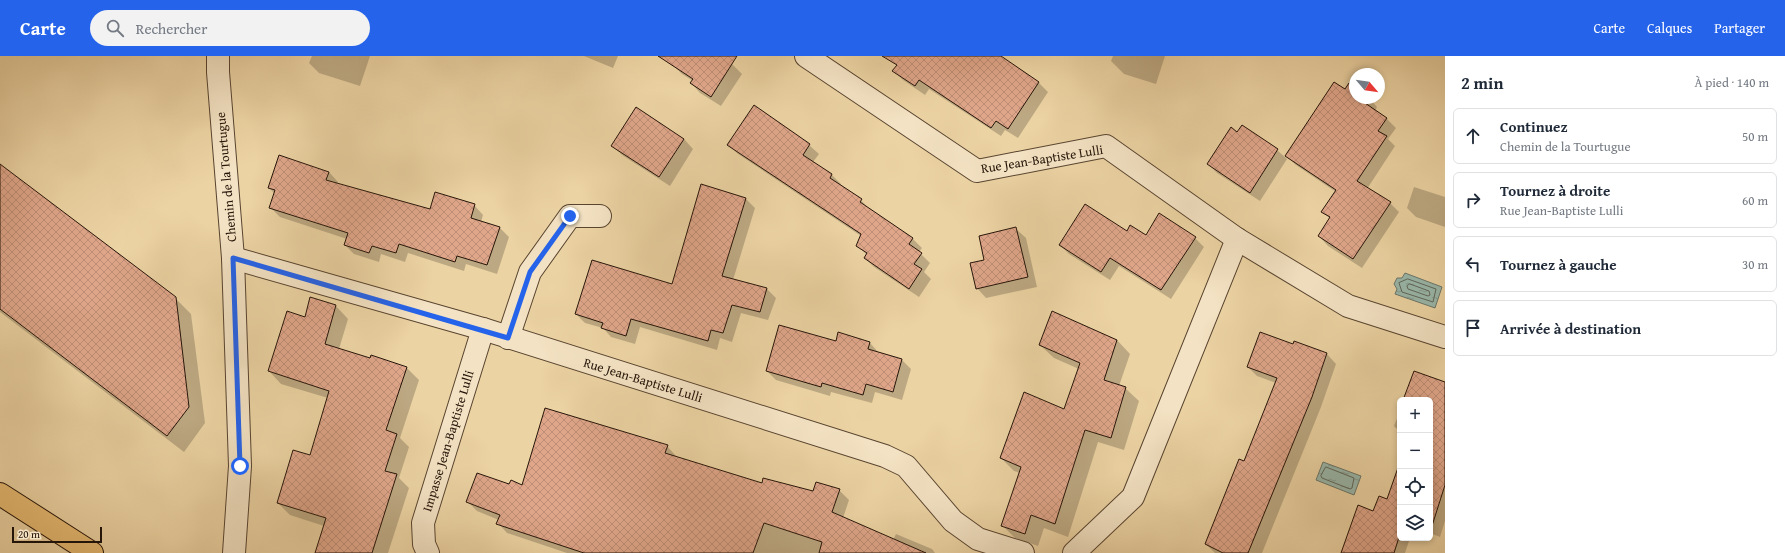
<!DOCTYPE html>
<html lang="fr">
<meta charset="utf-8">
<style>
:root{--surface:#fff;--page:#f2f2f3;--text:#1f2937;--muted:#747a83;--line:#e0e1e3;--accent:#2563eb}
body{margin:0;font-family:"Gentium Book Plus",serif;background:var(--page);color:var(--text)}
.controls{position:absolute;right:12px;bottom:12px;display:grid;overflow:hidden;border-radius:6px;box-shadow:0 2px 6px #0003}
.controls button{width:36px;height:36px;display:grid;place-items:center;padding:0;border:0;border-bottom:1px solid var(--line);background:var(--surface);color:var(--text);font:20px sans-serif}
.compass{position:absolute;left:1349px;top:12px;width:36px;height:36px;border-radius:50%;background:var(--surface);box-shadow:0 2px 6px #0003;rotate:119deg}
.scale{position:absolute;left:12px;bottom:10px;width:90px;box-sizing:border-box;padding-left:4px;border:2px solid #261509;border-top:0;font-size:11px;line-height:14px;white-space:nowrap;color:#261509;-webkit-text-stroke:3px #f3e2c3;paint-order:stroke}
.stop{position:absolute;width:12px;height:12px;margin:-9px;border:3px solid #2563eb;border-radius:50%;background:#fff}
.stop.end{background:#2563eb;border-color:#fff;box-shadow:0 1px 4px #0008}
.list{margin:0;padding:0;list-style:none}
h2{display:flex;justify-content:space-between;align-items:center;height:52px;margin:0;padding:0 16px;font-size:17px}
h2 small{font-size:13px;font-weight:400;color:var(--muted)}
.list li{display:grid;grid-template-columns:26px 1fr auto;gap:12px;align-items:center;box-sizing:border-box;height:56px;margin:0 8px 8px;padding:0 8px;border:1px solid var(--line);border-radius:6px}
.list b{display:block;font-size:15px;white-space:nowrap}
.list p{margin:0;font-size:13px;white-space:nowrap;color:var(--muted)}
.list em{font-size:13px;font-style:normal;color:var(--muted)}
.icon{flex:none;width:22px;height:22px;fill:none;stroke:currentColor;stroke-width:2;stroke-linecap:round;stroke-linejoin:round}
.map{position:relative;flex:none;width:1445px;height:497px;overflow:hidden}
header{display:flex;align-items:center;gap:24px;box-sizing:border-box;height:56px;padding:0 20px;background:var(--accent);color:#fff}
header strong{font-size:19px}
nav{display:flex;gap:22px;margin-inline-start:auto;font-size:14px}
.search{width:280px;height:36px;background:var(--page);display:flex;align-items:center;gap:10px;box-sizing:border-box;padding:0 14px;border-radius:22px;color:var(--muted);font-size:15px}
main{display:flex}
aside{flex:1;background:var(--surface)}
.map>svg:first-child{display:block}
.water{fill:url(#water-ripples);stroke:#6b766a}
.shadow{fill:#0003}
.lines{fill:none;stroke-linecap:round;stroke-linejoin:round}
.shore{stroke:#60665a;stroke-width:1}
.building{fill:url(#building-cross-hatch);stroke:#261509}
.street-casing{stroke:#584430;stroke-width:24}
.primary-casing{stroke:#261509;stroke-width:24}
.street{stroke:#f3e2c3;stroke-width:22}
.primary{stroke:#e6ba72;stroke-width:22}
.route{stroke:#2563eb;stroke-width:5}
.labels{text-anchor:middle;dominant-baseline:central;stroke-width:3;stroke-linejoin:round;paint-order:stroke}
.street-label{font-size:13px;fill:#261509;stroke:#f3e2c3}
</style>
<header>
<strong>Carte</strong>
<div class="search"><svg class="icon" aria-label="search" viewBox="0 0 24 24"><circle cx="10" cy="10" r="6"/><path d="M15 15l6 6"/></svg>Rechercher</div>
<nav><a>Carte</a><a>Calques</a><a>Partager</a></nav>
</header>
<main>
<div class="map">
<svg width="1445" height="497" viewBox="0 0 1445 497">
<defs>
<pattern id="water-ripples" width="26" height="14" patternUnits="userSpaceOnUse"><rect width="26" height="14" fill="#99b7aa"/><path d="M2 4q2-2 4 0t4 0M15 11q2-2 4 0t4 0" fill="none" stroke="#849c91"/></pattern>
<pattern id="building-cross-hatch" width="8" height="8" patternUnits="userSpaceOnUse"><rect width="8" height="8" fill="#dfa68a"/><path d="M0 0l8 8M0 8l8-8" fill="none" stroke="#bf8e76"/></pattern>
</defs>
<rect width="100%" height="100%" fill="#ecd3a3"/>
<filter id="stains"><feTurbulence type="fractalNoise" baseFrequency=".005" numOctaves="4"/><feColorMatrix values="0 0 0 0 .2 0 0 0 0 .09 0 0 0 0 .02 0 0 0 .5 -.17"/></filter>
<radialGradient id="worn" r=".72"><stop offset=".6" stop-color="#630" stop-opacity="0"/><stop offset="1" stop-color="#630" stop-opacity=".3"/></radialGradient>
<g class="water">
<polygon points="1405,217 1442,231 1435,252 1395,238 1397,233 1394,228 1397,222 1402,222"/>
<polygon points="1323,406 1361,420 1354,439 1316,424"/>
</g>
<g class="shadow">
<polygon points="312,0 370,0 360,30 319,17 309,7"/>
<polygon points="584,0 618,0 613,12"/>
<polygon points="678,0 720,0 732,8 742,18 721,50 700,37 691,27 693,25 682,18 672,8"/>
<polygon points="883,0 999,0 1038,26 1048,36 1018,82 1005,74 1001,80 929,33 925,39 903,24 894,15 898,10"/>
<polygon points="1113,0 1165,0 1156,28 1124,18 1111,5"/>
<polygon points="1355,33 1355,42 1369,42 1377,51 1375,55 1386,62 1396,72 1388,83 1395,90 1367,133 1390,147 1399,156 1362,212 1328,190 1319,180 1330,163 1323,155 1336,136 1296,109 1287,100 1345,35"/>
<polygon points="1238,77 1277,94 1287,103 1260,145 1217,117 1208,108"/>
<polygon points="684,83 693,93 670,130 622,99 612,89"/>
<polygon points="728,89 809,89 819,98 813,106 832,119 841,128 840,130 861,144 870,154 913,183 922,192 919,196 930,207 924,216 931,223 919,241 874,211 865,202 867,199 857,189 861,180 738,98"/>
<polygon points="0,110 175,242 191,258 205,367 184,396 0,256"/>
<polygon points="329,116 338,126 337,128 431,155 474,149 483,159 481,166 500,172 509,181 497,218 466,208 464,215 408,197 405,206 381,198 379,206 354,198 345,189 347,183 280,161 271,152 275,138 269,132"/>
<polygon points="701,129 746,143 755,152 733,224 767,233 776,242 768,264 741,257 732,286 720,282 717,294 640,271 635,288 611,281 603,272 585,267 576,258 673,230"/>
<polygon points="1414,131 1445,141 1445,171 1416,161 1407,152"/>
<polygon points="1016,173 1026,182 1037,231 986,242 977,232 985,204"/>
<polygon points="1127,176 1146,181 1195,182 1204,191 1171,243 1119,210 1110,224 1069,198 1060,189"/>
<polygon points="311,242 336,250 348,263 339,293 371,304 406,311 419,324 400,382 409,391 399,422 409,432 388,497 316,497 324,470 290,459 278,447 310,400 328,342 281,328 269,315 305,262"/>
<polygon points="1053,257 1117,284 1130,298 1119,330 1125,332 1139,345 1124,394 1098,386 1068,481 1044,472 1038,490 1015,482 1002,469 1020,417 1014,415 1001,402 1065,354 1079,313 1054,302 1040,289"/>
<polygon points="839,277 870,287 879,297 902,304 911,313 902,344 875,336 872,347 831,336 830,340 776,324 767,315 836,286"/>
<polygon points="1295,286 1327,298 1336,308 1321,351 1262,497 1215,497 1206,488 1245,406 1276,327 1257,320 1248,311 1294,289"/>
<polygon points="1445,327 1445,465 1440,481 1430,477 1430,344 1404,344"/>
<polygon points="1400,355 1400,376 1394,370"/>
<polygon points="667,390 676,400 676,402 762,428 814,436 839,434 849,444 843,462 893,484 896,478 932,493 935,497 567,497 507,477 498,467 499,464 477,455 468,446 510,430 523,430"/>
<polygon points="1400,409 1400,482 1410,482 1405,497 1342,497 1374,457 1388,444"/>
</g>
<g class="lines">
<g class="shore">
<polygon points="1408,223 1436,233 1433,246 1402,236 1399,227"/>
<polygon points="1410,228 1429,235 1430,239 1428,240 1408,233 1407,230"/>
<polygon points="1326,411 1354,422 1352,432 1350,433 1322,422 1321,420"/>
</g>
</g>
<g class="building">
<polygon points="658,0 737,0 711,41 690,27 693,23"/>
<polygon points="882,0 1001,0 1039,26 1008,73 996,65 991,72 919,24 915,30 892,15 897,9"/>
<polygon points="1334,26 1345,33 1349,27 1355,31 1355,42 1368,42 1365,47 1387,62 1378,75 1387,80 1357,125 1391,146 1353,203 1318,180 1330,161 1321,156 1336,134 1285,100"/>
<polygon points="754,49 810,88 803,99 832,118 830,122 862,143 860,146 913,182 909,188 922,197 914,208 922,213 909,233 864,202 867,197 856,190 861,178 727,89"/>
<polygon points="636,51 684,83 659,121 611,90"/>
<polygon points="1242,69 1278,93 1250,137 1207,108 1231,71 1237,76"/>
<polygon points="279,99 329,116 326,124 430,153 435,136 475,148 471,162 500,171 487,209 457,200 455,206 399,188 396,197 372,190 369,197 344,189 348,177 269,152 275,134 268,132"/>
<polygon points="0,108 176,241 189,351 167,380 0,253"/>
<polygon points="701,128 746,142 722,220 767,232 760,256 732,249 723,277 711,274 708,285 631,263 626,280 601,272 603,267 575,258 592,204 672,228"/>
<polygon points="1085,148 1127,175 1130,169 1146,179 1159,157 1196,181 1161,234 1110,202 1101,216 1059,189"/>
<polygon points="1016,171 1028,221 976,233 970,207 984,204 979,180"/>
<polygon points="310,241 336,249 325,288 370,302 371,299 407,311 386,374 397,378 385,415 397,418 372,497 315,497 326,462 277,447 293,394 310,399 329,335 268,315 287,255 305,261"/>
<polygon points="1052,255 1117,284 1104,324 1126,331 1111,382 1085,374 1055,468 1031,459 1025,478 1001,470 1021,411 1000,402 1024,336 1064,353 1080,307 1039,289"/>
<polygon points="779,269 836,285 838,276 870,286 868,293 902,303 893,336 866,328 863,339 822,327 821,331 766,315"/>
<polygon points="1260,276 1293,288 1294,285 1327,297 1312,341 1248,497 1223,497 1205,488 1239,403 1244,405 1277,322 1247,311"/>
<polygon points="1414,315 1445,326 1445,429 1431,473 1430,344 1403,344"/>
<polygon points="545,352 668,389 665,397 762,427 763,422 813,435 816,426 840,433 832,456 926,497 819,497 822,486 764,467 753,497 584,497 496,468 500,459 466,446 477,417 509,428 511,424 522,429"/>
<polygon points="1400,406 1400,478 1394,497 1341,497 1358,449 1373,455 1379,440 1387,443"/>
</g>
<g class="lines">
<defs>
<g id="street">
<polyline points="218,0 218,16 233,202 240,410 234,497"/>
<polyline points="806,0 977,115 1106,90 1237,183 1348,250 1445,281"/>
<polyline points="233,202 483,273 885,400 906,410 953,465 978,483 1023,497"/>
<polyline points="508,282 530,216 570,160 600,160"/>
<polyline points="428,497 424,488 423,467 483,273"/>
<polyline points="1074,497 1133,441 1237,183"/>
</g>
<polyline id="primary" points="0,438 92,497"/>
</defs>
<use href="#street" class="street-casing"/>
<use href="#primary" class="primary-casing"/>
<use href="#street" class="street"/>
<use href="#primary" class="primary"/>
</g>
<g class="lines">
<polyline class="route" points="240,410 233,202 508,282 530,216 570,160"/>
</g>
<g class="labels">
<g class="street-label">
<text transform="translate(1042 103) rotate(-9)">Rue Jean-Baptiste Lulli</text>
<text transform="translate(226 121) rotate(-95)">Chemin de la Tourtugue</text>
<text transform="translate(643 324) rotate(17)">Rue Jean-Baptiste Lulli</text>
<text transform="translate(448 385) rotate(-73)">Impasse Jean-Baptiste Lulli</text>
</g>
</g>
<rect width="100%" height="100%" filter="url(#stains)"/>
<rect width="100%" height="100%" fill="url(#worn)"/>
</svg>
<div class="controls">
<button>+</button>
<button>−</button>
<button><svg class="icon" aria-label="locate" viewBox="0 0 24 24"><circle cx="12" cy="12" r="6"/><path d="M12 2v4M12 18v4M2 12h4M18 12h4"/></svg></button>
<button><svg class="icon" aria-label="layers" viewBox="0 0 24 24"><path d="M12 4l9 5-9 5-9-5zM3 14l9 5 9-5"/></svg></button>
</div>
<svg class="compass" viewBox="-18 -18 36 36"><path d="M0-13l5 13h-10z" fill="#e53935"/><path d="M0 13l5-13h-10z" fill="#747a83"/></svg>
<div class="scale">20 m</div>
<div class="stop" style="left:240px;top:410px"></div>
<div class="stop end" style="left:570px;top:160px"></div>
</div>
<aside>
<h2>2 min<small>À pied · 140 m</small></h2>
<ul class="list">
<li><svg class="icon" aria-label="ahead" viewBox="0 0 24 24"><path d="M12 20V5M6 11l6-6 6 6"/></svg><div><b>Continuez</b><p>Chemin de la Tourtugue</p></div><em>50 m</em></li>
<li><svg class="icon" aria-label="right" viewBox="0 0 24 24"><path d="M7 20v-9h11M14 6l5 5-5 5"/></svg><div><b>Tournez à droite</b><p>Rue Jean-Baptiste Lulli</p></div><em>60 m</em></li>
<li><svg class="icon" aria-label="left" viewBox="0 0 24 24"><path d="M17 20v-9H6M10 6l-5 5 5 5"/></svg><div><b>Tournez à gauche</b></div><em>30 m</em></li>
<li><svg class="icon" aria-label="arrive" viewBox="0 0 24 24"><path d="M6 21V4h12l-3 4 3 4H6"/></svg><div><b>Arrivée à destination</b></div></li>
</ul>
</aside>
</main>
